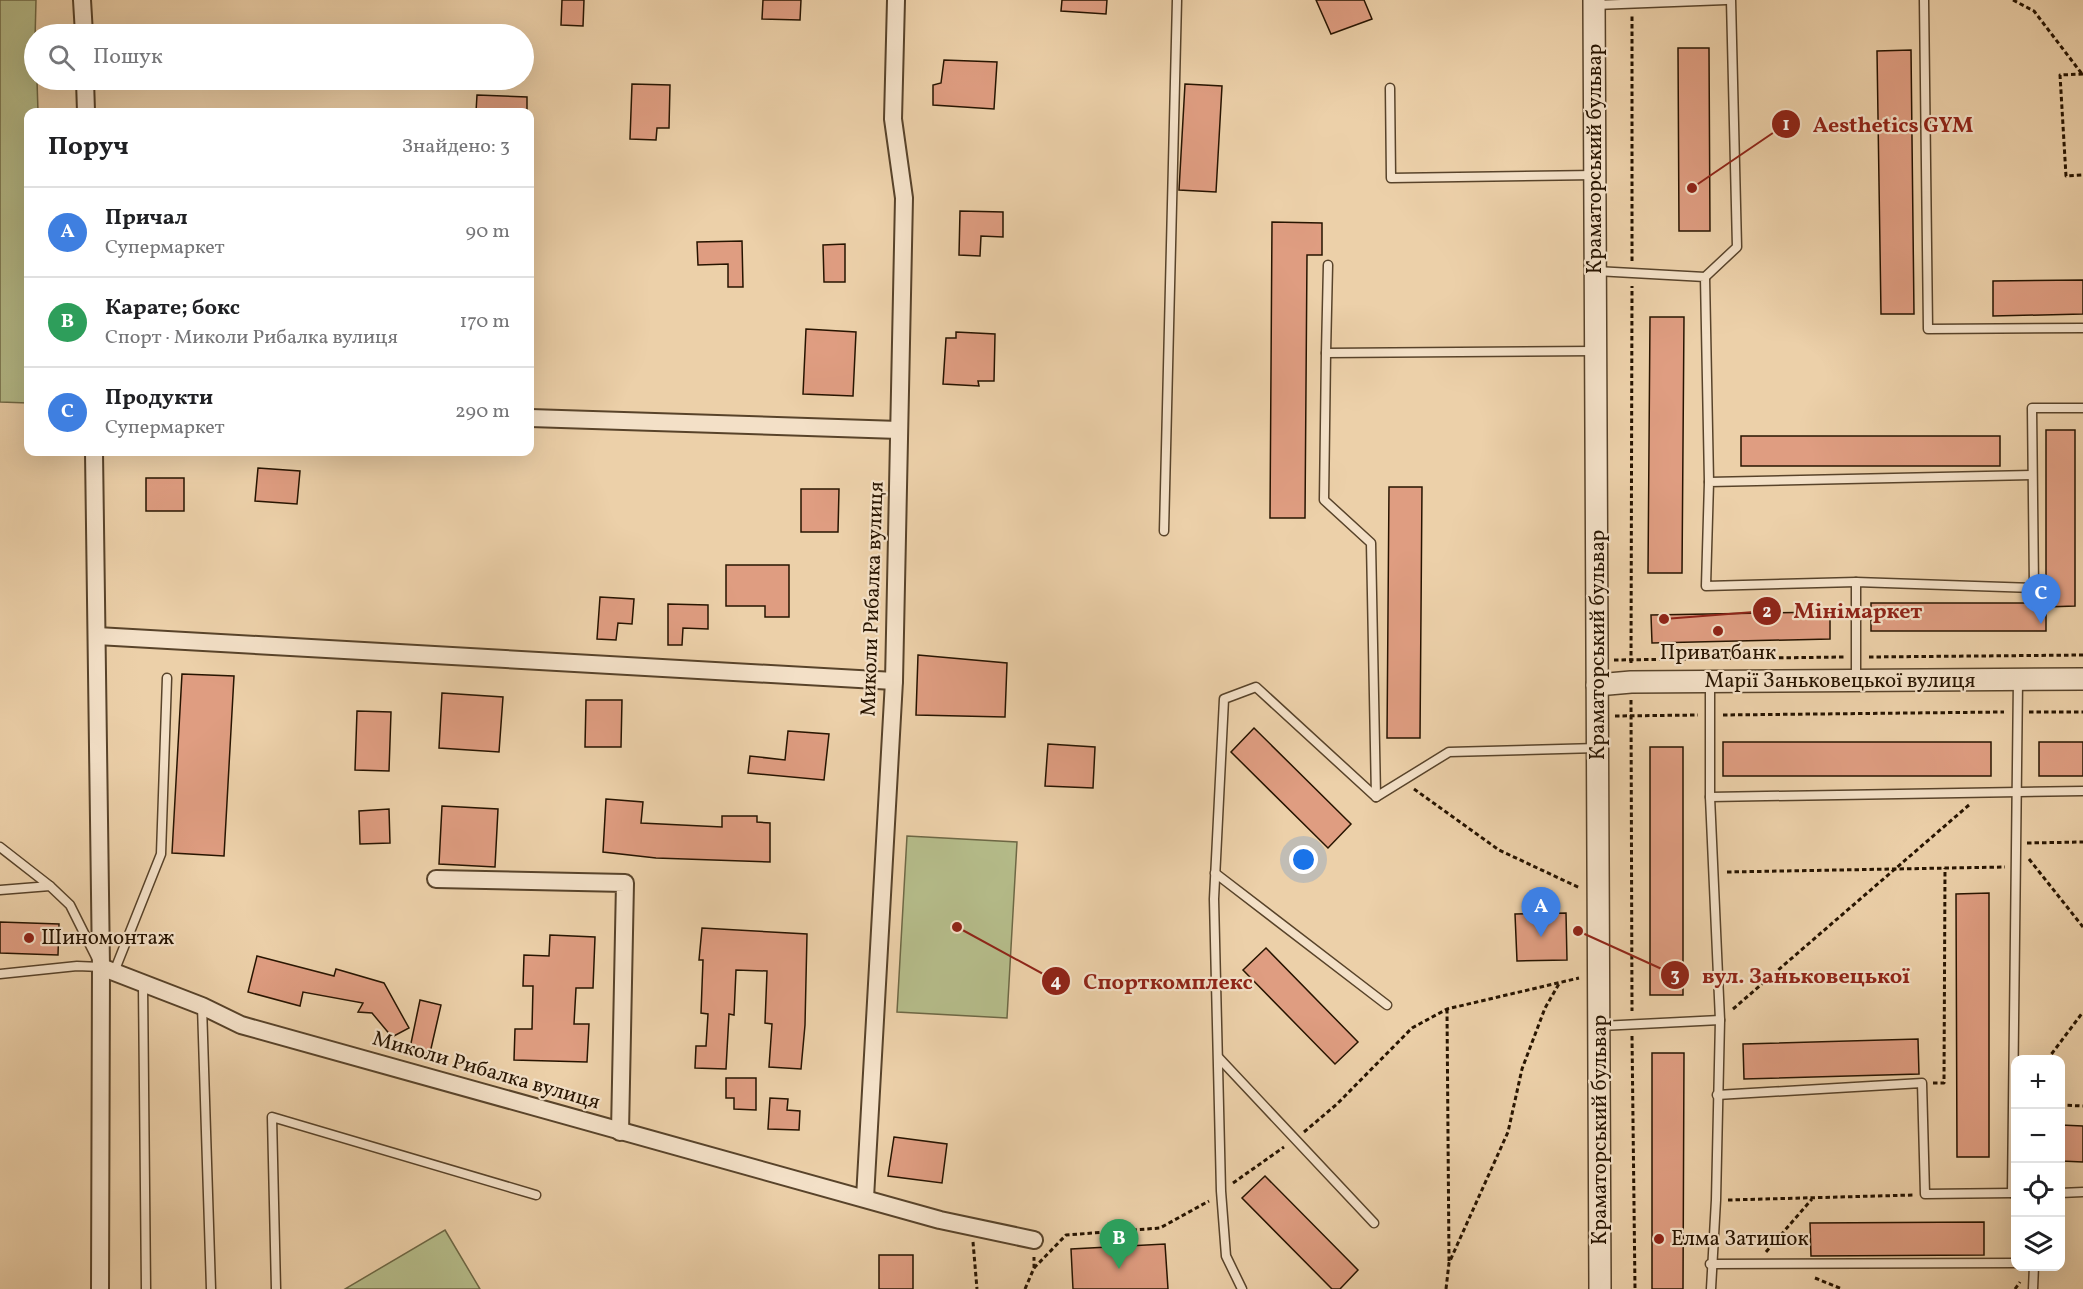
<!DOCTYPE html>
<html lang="uk">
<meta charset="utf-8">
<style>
:root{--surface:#fff;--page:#f2f2f2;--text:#202124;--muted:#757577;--line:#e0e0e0;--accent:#ea580c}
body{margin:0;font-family:Vollkorn,serif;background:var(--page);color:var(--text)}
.controls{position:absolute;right:18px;bottom:18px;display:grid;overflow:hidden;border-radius:12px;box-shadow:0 6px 24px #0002}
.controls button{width:54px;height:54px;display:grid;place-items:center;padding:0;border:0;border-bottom:2px solid var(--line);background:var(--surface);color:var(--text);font:30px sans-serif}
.you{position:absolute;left:1304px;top:860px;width:21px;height:21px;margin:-15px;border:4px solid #fff;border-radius:50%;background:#1a73e8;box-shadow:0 0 0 9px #1a73e833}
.badge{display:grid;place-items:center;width:39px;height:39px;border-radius:50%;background:var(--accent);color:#fff;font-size:20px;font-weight:700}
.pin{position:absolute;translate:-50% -50px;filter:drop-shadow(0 2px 3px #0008)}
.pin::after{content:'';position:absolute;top:32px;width:21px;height:18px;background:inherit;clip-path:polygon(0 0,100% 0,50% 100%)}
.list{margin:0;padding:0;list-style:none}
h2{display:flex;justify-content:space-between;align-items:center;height:78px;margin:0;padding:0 24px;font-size:26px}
h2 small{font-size:20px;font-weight:400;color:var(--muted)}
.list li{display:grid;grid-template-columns:39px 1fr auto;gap:18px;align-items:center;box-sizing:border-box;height:90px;padding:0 24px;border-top:2px solid var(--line)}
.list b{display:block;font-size:22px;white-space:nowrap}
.list p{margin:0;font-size:20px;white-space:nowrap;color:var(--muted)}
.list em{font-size:20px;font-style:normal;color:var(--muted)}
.icon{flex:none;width:33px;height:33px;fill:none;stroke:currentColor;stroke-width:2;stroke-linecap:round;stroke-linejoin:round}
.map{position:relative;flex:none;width:2083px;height:1289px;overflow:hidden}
.search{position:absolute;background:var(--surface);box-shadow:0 6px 24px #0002;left:24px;top:24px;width:510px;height:66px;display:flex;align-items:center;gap:15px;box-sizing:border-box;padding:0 21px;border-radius:33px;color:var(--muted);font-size:22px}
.panel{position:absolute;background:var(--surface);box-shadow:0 6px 24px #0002;left:24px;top:108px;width:510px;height:348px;border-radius:12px}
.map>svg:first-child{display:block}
.green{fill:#b5bc8a;stroke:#6e6845;stroke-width:1.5}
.building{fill:#df9d81;stroke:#271400;stroke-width:1.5}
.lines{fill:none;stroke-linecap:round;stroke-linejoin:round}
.service-casing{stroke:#58432a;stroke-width:11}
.minor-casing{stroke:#58432a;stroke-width:20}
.tertiary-casing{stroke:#58432a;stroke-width:24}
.path{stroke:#271400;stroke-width:3;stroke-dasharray:4.5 3;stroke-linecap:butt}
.service{stroke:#f3e0c7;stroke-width:8}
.minor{stroke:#f3e0c7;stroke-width:16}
.tertiary{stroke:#f3e0c7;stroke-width:21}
.poi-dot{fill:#8f2418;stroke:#f3e0c7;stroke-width:2}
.labels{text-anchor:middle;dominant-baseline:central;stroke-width:4.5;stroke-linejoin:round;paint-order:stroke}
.street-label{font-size:21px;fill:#271400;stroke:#f3e0c7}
.poi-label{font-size:21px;fill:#271400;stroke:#f3e0c7;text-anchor:start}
.leader{fill:none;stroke:#8f2418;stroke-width:2}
.callout-dot{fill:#8f2418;stroke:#f3e0c7;stroke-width:2}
.mark-label{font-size:18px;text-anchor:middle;font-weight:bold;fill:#fff}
.callout-label{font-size:22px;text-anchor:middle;font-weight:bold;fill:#8f2418;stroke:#f3e0c7;stroke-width:4.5;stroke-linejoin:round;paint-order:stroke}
</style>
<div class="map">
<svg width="2083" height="1289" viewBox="0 0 2083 1289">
<rect width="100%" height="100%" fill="#ecd0a9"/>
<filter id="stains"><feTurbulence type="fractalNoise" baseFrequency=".00333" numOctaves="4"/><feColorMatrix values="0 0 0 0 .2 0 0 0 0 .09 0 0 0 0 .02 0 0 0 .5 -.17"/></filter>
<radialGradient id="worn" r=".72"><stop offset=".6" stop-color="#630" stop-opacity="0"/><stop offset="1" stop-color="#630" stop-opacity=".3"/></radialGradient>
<g class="green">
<polygon points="0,0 36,0 34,80 37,80 38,112 28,112 28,403 0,402"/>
<polygon points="907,836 1017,842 1007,1018 897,1012"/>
<polygon points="445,1230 480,1289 345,1289"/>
</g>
<g class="building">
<polygon points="562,0 584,0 583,26 561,25"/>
<polygon points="763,0 801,0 800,20 762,19"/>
<polygon points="1062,0 1107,0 1106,14 1061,11"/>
<polygon points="1316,0 1364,0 1372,19 1331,34"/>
<polygon points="1678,48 1709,48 1710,231 1679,231"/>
<polygon points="1911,50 1914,314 1881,314 1877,51"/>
<polygon points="944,60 997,62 994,109 933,105 933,85 941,83"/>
<polygon points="632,84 670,85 669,128 657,128 656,140 630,139"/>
<polygon points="1185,84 1222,86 1216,192 1179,190"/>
<polygon points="477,95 527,97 527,112 476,112"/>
<polygon points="960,211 1003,212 1003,237 981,236 980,256 959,255"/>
<polygon points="1272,222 1322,223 1322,255 1307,255 1305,518 1270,518"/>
<polygon points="742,241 743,287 728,287 728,264 698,265 697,242"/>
<polygon points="845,244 845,282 824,282 823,245"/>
<polygon points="2083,280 2083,314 1993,316 1993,281"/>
<polygon points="1650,317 1684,317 1682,573 1648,573"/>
<polygon points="806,329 856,332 853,396 803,394"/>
<polygon points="956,332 995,334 994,381 978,381 979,386 943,384 946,338 956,338"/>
<polygon points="2046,430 2075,430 2075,606 2046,607 2046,631 1871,631 1871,603 2046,603"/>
<rect x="1741" y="436" width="259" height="30"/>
<polygon points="258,468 300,471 297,504 255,501"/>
<rect x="146" y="478" width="38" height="33"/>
<polygon points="1389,487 1422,487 1420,738 1387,738"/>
<polygon points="801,489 839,489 838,532 801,532"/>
<polygon points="726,565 789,565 789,617 765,617 765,606 726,606"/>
<polygon points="600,597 634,599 632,624 618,623 616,640 597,639"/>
<polygon points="668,604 708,605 708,629 683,628 682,645 668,645"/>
<polygon points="1830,612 1830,639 1652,643 1651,615"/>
<polygon points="918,655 1007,663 1005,717 916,715"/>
<polygon points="182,674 234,676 224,856 172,853"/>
<polygon points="442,693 503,697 499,752 439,748"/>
<polygon points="586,700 622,700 621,747 585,747"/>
<polygon points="357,711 391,712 389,771 355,770"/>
<polygon points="1254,728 1351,824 1328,848 1231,752"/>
<polygon points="788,731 829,734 824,780 748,773 750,756 785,760"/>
<rect x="1723" y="742" width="268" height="34"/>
<rect x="2039" y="742" width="44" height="34"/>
<polygon points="1048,744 1095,747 1093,788 1045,786"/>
<rect x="1650" y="747" width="33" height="248"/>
<polygon points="606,799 643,802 641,823 722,827 722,816 757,816 757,822 770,823 770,862 656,858 603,852"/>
<polygon points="442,806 498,809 495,867 439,864"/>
<polygon points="389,809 390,843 360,844 359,811"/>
<polygon points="1989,893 1989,1157 1957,1157 1956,894"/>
<polygon points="1566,913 1567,960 1517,961 1515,914"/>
<polygon points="0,922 59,924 58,955 0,953"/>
<polygon points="702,928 807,934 805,1025 801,1069 769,1067 772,1024 765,1023 767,971 736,970 734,1015 729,1014 726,1069 695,1068 696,1046 706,1046 708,1014 701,1013 703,960 699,960"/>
<polygon points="550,935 595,937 593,988 576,988 574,1024 589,1024 587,1062 514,1060 515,1029 532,1029 533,986 523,986 524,955 549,956"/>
<polygon points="1266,948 1358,1042 1335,1064 1243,970"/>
<polygon points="257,956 334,976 336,969 384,983 409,1028 392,1037 372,1013 358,1012 363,1003 303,992 300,1006 248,992"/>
<polygon points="420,1000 441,1005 430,1053 410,1048"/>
<polygon points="1918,1039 1919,1074 1744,1079 1743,1044"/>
<polygon points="1652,1053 1684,1053 1683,1289 1652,1289"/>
<polygon points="726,1078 756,1078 756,1110 734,1109 734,1098 726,1098"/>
<polygon points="770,1098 788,1099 787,1110 800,1111 799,1130 768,1129"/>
<polygon points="2061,1125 2083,1126 2083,1162 2061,1161"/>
<polygon points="894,1137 947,1144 942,1183 888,1176"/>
<polygon points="1265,1176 1358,1270 1340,1289 1332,1289 1242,1198"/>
<polygon points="1984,1222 1984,1255 1811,1256 1810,1223"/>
<polygon points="1165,1244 1168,1289 1073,1289 1071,1249"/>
<rect x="879" y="1255" width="34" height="34"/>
</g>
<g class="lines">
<defs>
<g id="service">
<polyline points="1924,0 1928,329 2083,328"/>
<polyline points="1595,5 1726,0"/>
<polyline points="1390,88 1391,178 1595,175"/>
<polyline points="1328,265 1326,353 1595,351"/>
<polyline points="1596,271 1705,277 1709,482"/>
<polyline points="1705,277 1737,247 1731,0"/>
<polyline points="1326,353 1324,500 1371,543 1376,797"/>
<polyline points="1164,531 1177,0"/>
<polyline points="1856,582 1706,586 1709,482 2032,475"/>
<polyline points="1856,679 1856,582 2034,588 2032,408 2083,408"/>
<polyline points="1710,682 1710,797 1720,1020 1716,1200 1711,1289"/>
<polyline points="1710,797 2083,791"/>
<polyline points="0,847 50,886"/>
<polyline points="1215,873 1387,1005"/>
<polyline points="0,890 50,886 70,905 101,967 77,966 0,974"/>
<polyline points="114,972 161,854 167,678"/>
<polyline points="143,985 146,1289"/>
<polyline points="202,1006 211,1289"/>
<polyline points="1601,1026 1720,1020"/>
<polyline points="1219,1058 1374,1223"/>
<polyline points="1717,1095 1922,1083 1925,1194 2012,1193"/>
<polyline points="2016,1193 2012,1193 2018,680"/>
<polyline points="2060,1193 2083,1192"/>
<polyline points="1710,1264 2016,1263"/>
<polyline points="276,1289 272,1117 536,1195"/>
<polyline points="1242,1289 1226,1256 1221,1191 1214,899 1224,699 1256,687 1376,797 1449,752 1598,748"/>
<polyline points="2033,1289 2034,1266"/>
</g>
<g id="minor">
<polyline points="82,0 84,34"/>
<polyline points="85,80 86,112"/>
<polyline points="530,418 899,430"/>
<polyline points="94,452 101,967 100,1289"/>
<polyline points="97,636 894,681"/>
<polyline points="436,879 625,883 620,1132"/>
<polyline points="101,967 202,1006 241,1025 940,1220 1034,1240"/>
<polyline points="865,1198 894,681 904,198 893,119 896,0"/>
</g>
<g id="tertiary">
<polyline points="1594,0 1600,1289"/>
<polyline points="1597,685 1631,682 2083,679"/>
</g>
</defs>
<use href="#service" class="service-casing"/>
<use href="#minor" class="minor-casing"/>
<use href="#tertiary" class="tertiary-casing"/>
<g class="path">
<polyline points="2013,0 2034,11 2082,74"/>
<polyline points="2083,74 2060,75 2066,176 2083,175"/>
<polyline points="1632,261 1632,16"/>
<polyline points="1869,657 2083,655"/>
<polyline points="1614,660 1845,657"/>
<polyline points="1631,663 1632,286"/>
<polyline points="1631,700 1632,1011"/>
<polyline points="2029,712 2083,712"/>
<polyline points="1723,715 2004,712"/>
<polyline points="1615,716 1698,715"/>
<polyline points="1414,789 1499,850 1580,888"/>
<polyline points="2027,843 2083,842"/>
<polyline points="2029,859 2083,927"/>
<polyline points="1727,872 2005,867"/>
<polyline points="1447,1009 1449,1261"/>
<polyline points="1733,1009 1969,805"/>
<polyline points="1632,1036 1635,1289"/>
<polyline points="2047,1060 2083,1012"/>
<polyline points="1933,1083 1944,1083 1945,868"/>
<polyline points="2060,1105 2083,1106"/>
<polyline points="1304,1132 1337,1104 1412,1028 1447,1009 1579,978"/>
<polyline points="1233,1183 1284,1147"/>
<polyline points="1728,1200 1914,1195"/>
<polyline points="973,1242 977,1289"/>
<polyline points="1766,1252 1812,1199"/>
<polyline points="1034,1268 1066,1235 1160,1228 1209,1201"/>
<polyline points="1815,1278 1842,1289"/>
<polyline points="1025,1289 1034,1268 1034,1257"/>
<polyline points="1446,1289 1449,1263 1508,1132 1522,1069 1545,1008 1560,982"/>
<polyline points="2015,1289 2020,1282"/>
</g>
<use href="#service" class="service"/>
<use href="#minor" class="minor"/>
<use href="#tertiary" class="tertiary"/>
</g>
<g class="poi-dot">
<circle cx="1718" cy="631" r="6"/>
<circle cx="29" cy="938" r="6"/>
<circle cx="1659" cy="1239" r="6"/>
</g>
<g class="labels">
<g class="street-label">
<text transform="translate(1595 159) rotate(-90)">Краматорський бульвар</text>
<text transform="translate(873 599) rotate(-88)">Миколи Рибалка вулиця</text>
<text transform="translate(1598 645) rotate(-90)">Краматорський бульвар</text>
<text x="1840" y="681">Марії Заньковецької вулиця</text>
<text transform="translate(486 1071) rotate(16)">Миколи Рибалка вулиця</text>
<text transform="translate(1600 1130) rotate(-90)">Краматорський бульвар</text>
</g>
<g class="poi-label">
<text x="1718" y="653" text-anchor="middle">Приватбанк</text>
<text x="41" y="938">Шиномонтаж</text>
<text x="1671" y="1239">Елма Затишок</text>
</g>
</g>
<path class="leader" d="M1692 188L1786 124M1664 619L1767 611M1578 931L1675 975M957 927L1056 981"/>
<g class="callout-dot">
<circle cx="1692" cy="188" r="6"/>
<circle cx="1664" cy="619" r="6"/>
<circle cx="1578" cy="931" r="6"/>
<circle cx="957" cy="927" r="6"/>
<circle cx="1786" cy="124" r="15"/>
<circle cx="1767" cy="611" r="15"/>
<circle cx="1675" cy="975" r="15"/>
<circle cx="1056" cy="981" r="15"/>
</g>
<g class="mark-label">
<text x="1786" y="130">1</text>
<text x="1767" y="617">2</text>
<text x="1675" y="981">3</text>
<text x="1056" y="987">4</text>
</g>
<g class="callout-label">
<text x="1893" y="132">Aesthetics GYM</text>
<text x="1858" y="618">Мінімаркет</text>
<text x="1806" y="983">вул. Заньковецької</text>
<text x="1168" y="989">Спорткомплекс</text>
</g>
<rect width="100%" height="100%" filter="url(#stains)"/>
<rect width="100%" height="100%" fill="url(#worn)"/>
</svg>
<div class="controls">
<button>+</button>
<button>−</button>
<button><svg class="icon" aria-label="locate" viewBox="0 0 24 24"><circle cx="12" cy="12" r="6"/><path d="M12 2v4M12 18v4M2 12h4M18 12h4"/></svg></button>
<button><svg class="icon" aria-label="layers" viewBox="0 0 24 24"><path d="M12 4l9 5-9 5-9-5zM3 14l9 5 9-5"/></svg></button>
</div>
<div class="you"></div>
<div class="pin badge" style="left:1541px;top:937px;background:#3f7fe0">A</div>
<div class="pin badge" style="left:1119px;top:1269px;background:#2e9e5b">B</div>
<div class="pin badge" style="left:2041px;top:624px;background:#3f7fe0">C</div>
<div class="search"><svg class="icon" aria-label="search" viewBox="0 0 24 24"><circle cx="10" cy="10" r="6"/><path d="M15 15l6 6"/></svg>Пошук</div>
<section class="panel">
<h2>Поруч<small>Знайдено: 3</small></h2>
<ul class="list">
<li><span class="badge" style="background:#3f7fe0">A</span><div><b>Причал</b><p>Супермаркет</p></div><em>90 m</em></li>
<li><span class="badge" style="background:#2e9e5b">B</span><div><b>Карате; бокс</b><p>Спорт · Миколи Рибалка вулиця</p></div><em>170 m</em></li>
<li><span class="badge" style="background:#3f7fe0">C</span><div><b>Продукти</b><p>Супермаркет</p></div><em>290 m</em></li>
</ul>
</section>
</div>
